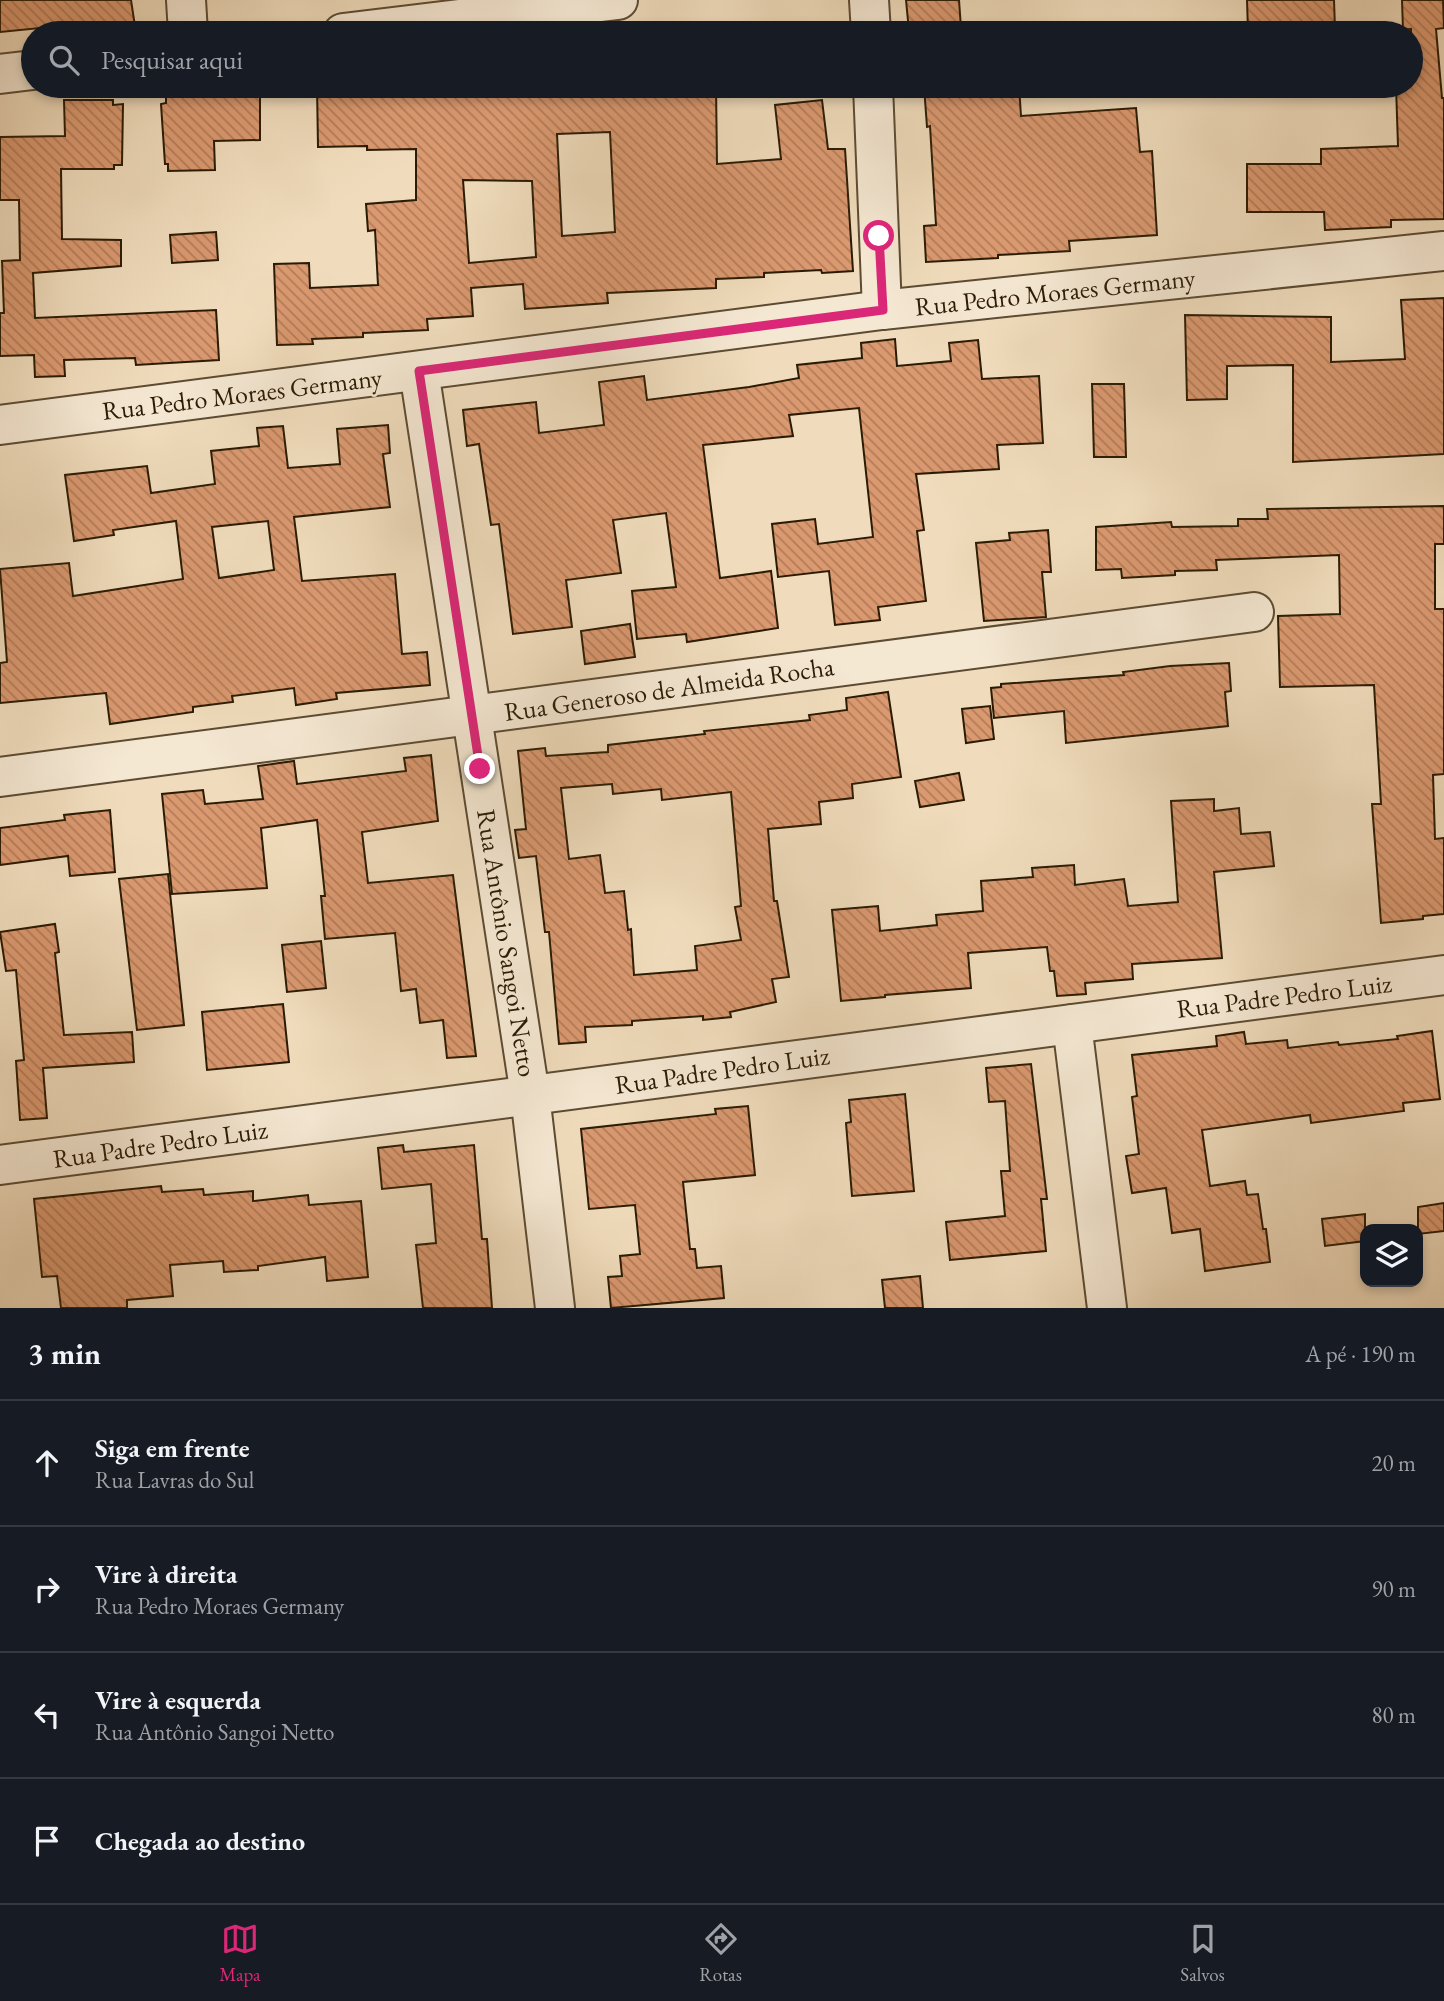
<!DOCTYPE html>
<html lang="pt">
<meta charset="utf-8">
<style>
:root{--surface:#171b24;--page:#242831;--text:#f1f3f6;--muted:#9ea1a6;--line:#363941;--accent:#db2777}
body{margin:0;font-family:"EB Garamond",serif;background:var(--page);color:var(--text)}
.controls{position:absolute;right:21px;bottom:21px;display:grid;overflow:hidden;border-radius:14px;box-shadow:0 4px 10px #0003}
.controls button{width:63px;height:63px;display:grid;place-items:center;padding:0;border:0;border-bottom:2px solid var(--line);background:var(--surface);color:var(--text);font:35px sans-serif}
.stop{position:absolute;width:21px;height:21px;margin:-16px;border:5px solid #db2777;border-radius:50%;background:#fff}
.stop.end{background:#db2777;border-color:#fff;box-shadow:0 2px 7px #0008}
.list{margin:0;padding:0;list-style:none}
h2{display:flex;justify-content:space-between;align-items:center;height:91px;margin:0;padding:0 28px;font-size:30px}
h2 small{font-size:23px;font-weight:400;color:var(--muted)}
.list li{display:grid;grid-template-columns:46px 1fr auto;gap:21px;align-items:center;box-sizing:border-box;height:126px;padding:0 28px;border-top:2px solid var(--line)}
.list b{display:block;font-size:26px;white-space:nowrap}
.list p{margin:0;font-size:23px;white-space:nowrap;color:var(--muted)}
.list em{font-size:23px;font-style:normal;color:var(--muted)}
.icon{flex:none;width:38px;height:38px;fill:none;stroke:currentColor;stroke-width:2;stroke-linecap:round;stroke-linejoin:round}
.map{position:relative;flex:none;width:1444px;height:1308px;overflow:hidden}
.search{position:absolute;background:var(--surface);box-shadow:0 4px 10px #0003;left:21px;right:21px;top:21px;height:77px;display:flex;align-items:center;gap:18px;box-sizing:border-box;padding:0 24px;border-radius:38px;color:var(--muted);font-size:26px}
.sheet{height:595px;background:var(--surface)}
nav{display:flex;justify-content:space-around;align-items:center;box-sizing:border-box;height:98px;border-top:2px solid var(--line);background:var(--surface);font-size:19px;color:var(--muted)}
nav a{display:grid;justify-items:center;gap:4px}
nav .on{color:var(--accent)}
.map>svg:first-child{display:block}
.building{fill:url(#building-back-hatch);stroke:#2b1b04;stroke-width:2;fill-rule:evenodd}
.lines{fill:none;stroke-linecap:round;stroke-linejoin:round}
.minor-casing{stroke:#5c4b32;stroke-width:42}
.minor{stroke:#f5e8d3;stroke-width:38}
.route{stroke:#db2777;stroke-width:9}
.labels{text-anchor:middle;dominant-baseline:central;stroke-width:5;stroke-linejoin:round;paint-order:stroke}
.street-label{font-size:26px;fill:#2b1b04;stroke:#f5e8d3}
</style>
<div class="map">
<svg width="1444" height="1308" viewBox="0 0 1444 1308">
<defs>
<pattern id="building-back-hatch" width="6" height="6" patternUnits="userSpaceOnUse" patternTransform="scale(1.75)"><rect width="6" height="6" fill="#db9970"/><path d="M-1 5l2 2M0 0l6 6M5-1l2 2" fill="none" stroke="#b27c5a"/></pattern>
</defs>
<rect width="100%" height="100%" fill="#f0dcbc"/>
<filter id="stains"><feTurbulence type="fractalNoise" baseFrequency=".00286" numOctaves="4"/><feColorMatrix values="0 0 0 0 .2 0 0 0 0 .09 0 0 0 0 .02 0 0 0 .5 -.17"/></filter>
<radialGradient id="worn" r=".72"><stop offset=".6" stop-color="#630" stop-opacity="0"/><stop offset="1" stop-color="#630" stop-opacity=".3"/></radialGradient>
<g class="building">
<polygon points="0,0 131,0 136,33 71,33 70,25 0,32"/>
<polygon points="906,0 959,0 961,28 909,31"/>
<polygon points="1247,0 1334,0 1335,29 1248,31"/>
<polygon points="1402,0 1443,0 1444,28 1436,29 1442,98 1444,98 1444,219 1391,220 1391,227 1325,230 1324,212 1247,212 1247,164 1321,164 1321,149 1398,146 1396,86 1411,86 1411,29 1403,30"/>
<path d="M317,86H716L717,164L781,159L775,105L822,100L828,149H845L853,271L822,273L821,270L764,273V277L716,279V288L607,293L608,303L525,309L523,284L471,288L473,316L427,319L428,330L363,333V337L312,339L313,344L277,345L274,264L309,263L310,288L378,285L375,230L368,231L366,204L416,200V149L367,150V146L318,147ZM610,132L615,232L562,236L557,134ZM463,180L532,181L536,257L469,263Z"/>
<polygon points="924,86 1019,86 1021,116 1136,108 1140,152 1152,151 1157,235 1069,241 1070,251 998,255 998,258 926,262 924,226 936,225 930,126 927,127"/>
<polygon points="213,87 213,94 260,93 260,140 214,141 215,170 168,171 168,164 165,164 161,104 166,103 166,89"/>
<polygon points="64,100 113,100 113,105 123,104 122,165 114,165 114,169 61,169 62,239 121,240 121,266 33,273 35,318 216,310 219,360 136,365 135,358 64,360 65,376 35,377 34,355 0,356 0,313 4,313 2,261 20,260 19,200 0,200 0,137 65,136"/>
<polygon points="216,232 218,260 172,263 170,235"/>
<polygon points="1444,298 1444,454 1293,462 1293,365 1227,366 1227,399 1187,400 1185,315 1331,317 1331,362 1405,359 1401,300"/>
<polygon points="895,339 897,366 951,361 949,343 978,340 982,379 1039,376 1043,443 997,445 999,469 916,474 924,530 917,531 926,601 878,607 880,620 835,625 829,571 778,577 772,524 815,519 818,544 873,537 859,408 789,415 793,436 703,445 720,578 771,571 778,628 687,642 686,634 637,639 632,591 676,587 666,513 613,520 621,573 566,580 572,627 513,634 499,524 491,525 479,444 467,446 463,410 536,402 539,433 604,425 599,382 644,376 647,400 749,387 799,378 797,365 862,358 861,343"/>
<polygon points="1092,384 1124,384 1126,457 1094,457"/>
<path d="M388,425L390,453L383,454L390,507L294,517L302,581L395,574L402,654L427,652L430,685L336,693L337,699L296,705L294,688L232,696L233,702L193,707V712L110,724L106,693L0,703V663L7,662L0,569L69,563L73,596L183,579L176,521L113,530L114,535L74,541L65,475L147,466L151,493L215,484L211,451L259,446L257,428L283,426L288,468L340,464L337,429ZM268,521L274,570L219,578L212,527Z"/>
<polygon points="1444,506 1444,544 1435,544 1435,609 1444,609 1444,774 1433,775 1435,839 1444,838 1444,914 1423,916 1423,919 1381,923 1372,804 1381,804 1374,685 1280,687 1278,616 1340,614 1339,555 1216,560 1217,570 1175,571 1175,575 1122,578 1121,569 1096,570 1096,527 1171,522 1172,527 1238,526 1238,519 1268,519 1267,509"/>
<polygon points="1048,530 1051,572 1042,572 1046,617 984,621 976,543 1010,540 1009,533"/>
<polygon points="630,624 635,657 585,664 581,631"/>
<polygon points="1229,663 1231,691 1225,692 1228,726 1066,743 1064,711 994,718 991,688 1001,687 1001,684 1124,675 1123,672 1170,666"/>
<path d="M888,692L901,777L852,784L853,798L819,802L821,824L768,829L774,901H777L789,977L772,979L776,1002L730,1012L731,1017L703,1020V1016L632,1021V1025L585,1027L586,1042L559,1044L549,932H545L536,856L519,858L515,830L526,829L518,751L545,748L546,756L608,752V745L705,734L704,731L810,720L809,715L847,710L846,698ZM612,784L613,794L661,789L662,800L731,792L741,906L735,907L741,940L695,946L697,970L634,975L631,929L628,930L624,891L605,893L600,855L569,859L561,788Z"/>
<polygon points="990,706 994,739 966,743 962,709"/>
<polygon points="431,755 438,821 362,832 368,883 453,875 476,1056 447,1058 443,1020 420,1023 416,989 401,991 395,933 325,939 321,896 325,896 317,820 261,828 267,888 172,894 162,794 203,790 205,804 263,799 258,766 294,761 297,784 406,771 404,758"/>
<polygon points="959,773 964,800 920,807 915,781"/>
<polygon points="1214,799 1214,811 1239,808 1241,834 1270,832 1274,866 1214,872 1222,958 1132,964 1133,979 1085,983 1086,994 1057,996 1054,971 1050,971 1047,947 968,953 971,988 885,995 885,997 841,1001 832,910 878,906 880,931 937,925 936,915 983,911 981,881 1033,877 1032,868 1074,865 1075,885 1124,879 1128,906 1178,902 1171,801"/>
<polygon points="110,810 115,872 70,876 68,856 0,865 0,828 65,820 64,815"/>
<polygon points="168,874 184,1025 137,1030 119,879"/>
<polygon points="55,924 59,952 55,953 64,1035 132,1032 134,1062 43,1068 47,1118 20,1120 16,1061 24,1060 16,970 6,971 0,932"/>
<polygon points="321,941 326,988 287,992 282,945"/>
<polygon points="283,1004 289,1062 207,1070 202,1012"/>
<polygon points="1432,1031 1440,1099 1403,1103 1404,1111 1311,1123 1310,1115 1202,1130 1210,1186 1245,1181 1247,1195 1258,1194 1263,1229 1266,1229 1270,1262 1205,1271 1200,1229 1172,1233 1166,1188 1132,1193 1126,1156 1139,1154 1132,1097 1137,1096 1132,1055 1217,1046 1216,1036 1244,1032 1246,1044 1287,1040 1288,1048 1338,1042 1339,1045 1398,1039 1397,1036"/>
<polygon points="1031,1064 1047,1199 1041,1199 1046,1251 950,1260 946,1222 1005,1216 1001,1171 1010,1171 1005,1101 989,1102 986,1068"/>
<polygon points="905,1094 914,1191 852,1196 846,1123 851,1122 849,1100"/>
<polygon points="748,1106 755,1175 683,1182 690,1249 695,1249 697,1268 721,1266 724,1298 611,1308 608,1277 622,1276 620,1256 640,1254 635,1205 589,1209 581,1129 716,1114 715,1109"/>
<polygon points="403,1145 404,1152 474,1145 482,1239 487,1239 492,1308 423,1308 416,1245 436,1243 431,1184 382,1189 378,1148"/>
<polygon points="161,1186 162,1192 203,1189 204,1195 253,1191 253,1201 308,1195 309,1205 361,1201 368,1277 327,1281 325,1257 258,1266 258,1270 224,1272 223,1261 170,1265 173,1296 127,1300 127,1308 61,1308 57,1276 42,1277 34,1199"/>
<polygon points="1444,1203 1444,1231 1418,1234 1418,1207"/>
<polygon points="1365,1214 1365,1241 1325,1246 1322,1219"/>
<polygon points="920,1276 923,1308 885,1308 882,1280"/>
</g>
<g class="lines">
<defs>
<g id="minor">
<polyline points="186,0 188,33"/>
<polyline points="869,0 871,33"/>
<polyline points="343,33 618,0"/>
<polyline points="0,74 33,70"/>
<polyline points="873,86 882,310"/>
<polyline points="419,371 530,1095 555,1308"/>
<polyline points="0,425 882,310 1444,251"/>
<polyline points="0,777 1254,612"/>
<polyline points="1072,1024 1107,1308"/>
<polyline points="0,1165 1444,975"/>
</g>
</defs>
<use href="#minor" class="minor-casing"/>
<use href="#minor" class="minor"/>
</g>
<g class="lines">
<polyline class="route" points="480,769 419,371 883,310 879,236"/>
</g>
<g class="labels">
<g class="street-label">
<text transform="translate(1055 292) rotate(-6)">Rua Pedro Moraes Germany</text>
<text transform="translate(242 394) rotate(-7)">Rua Pedro Moraes Germany</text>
<text transform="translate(669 689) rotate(-8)">Rua Generoso de Almeida Rocha</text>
<text transform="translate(507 943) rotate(81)">Rua Antônio Sangoi Netto</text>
<text transform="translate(1284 996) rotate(-7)">Rua Padre Pedro Luiz</text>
<text transform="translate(722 1070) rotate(-8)">Rua Padre Pedro Luiz</text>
<text transform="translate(160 1144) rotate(-8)">Rua Padre Pedro Luiz</text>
</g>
</g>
<rect width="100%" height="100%" filter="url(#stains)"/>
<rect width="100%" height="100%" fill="url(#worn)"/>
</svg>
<div class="controls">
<button><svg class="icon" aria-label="layers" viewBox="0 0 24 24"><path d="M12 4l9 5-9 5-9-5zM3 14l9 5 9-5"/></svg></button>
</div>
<div class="stop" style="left:879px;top:236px"></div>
<div class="stop end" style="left:480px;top:769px"></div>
<div class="search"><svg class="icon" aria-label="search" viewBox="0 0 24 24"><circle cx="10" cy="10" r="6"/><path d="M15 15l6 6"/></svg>Pesquisar aqui</div>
</div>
<section class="sheet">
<h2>3 min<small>A pé · 190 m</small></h2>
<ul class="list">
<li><svg class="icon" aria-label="ahead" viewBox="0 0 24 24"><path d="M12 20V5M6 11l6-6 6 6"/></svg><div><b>Siga em frente</b><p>Rua Lavras do Sul</p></div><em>20 m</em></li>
<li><svg class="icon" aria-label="right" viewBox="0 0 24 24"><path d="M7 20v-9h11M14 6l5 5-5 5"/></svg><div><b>Vire à direita</b><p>Rua Pedro Moraes Germany</p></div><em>90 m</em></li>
<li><svg class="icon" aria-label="left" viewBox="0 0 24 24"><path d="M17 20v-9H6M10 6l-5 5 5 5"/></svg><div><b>Vire à esquerda</b><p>Rua Antônio Sangoi Netto</p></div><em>80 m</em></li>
<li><svg class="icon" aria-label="arrive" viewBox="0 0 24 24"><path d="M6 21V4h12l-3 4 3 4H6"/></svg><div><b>Chegada ao destino</b></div></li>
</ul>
</section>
<nav>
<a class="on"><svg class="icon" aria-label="map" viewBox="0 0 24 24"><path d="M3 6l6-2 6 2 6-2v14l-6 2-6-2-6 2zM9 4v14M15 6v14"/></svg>Mapa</a>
<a><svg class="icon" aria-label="directions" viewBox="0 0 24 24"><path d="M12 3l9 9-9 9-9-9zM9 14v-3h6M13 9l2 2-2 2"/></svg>Rotas</a>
<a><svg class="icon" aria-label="saved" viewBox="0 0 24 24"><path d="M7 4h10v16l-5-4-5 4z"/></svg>Salvos</a>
</nav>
